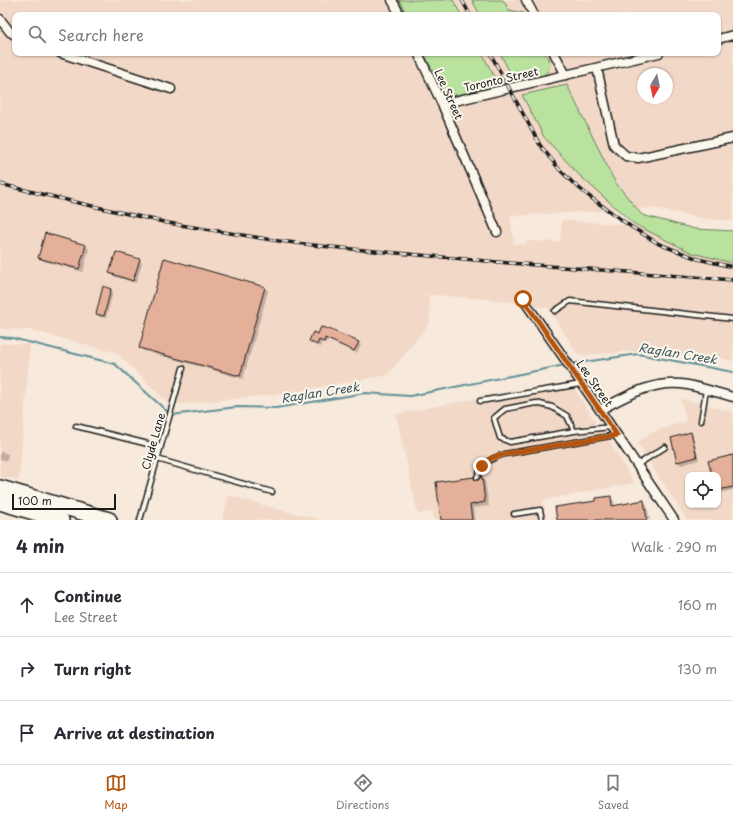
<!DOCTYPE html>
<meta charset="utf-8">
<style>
:root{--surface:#fff;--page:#f2f2f3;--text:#2b2b33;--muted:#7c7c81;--line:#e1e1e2;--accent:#b45309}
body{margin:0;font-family:"Playpen Sans",sans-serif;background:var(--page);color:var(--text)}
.controls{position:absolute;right:12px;bottom:12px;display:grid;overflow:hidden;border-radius:8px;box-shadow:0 1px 3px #0004}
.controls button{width:36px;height:36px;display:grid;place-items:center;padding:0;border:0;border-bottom:1px solid var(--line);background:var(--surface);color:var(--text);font:20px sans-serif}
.compass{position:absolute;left:637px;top:68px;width:36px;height:36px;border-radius:50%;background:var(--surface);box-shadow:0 1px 3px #0004;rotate:189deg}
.scale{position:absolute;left:12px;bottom:10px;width:104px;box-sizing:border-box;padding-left:4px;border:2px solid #1c1c1c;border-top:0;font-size:11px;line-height:14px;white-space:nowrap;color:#1c1c1c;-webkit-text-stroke:3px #fbf7ec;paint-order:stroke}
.stop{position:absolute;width:12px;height:12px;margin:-9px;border:3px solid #b45309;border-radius:50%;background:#fff}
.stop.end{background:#b45309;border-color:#fff;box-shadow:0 1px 4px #0008}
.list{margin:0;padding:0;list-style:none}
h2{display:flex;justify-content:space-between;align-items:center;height:52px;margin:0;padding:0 16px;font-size:17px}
h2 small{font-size:13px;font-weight:400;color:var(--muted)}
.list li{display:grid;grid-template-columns:26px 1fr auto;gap:12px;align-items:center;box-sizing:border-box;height:64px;padding:0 16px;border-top:1px solid var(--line)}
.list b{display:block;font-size:15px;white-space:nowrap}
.list p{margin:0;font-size:13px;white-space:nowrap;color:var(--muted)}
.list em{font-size:13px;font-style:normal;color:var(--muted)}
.icon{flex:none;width:22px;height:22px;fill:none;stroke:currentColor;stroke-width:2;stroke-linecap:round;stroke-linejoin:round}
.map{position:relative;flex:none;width:733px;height:520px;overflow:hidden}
.search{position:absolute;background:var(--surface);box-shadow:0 1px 3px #0004;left:12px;right:12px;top:12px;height:44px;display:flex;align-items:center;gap:10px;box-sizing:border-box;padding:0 14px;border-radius:8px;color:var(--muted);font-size:15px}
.sheet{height:244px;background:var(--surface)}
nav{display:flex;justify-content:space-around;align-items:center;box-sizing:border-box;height:56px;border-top:1px solid var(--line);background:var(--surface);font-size:11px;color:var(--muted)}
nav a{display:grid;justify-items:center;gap:2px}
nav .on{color:var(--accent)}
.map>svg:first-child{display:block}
.built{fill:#f2d8c7;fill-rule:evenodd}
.green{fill:#b9e29f;stroke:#6a7f5e}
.shadow{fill:#0003}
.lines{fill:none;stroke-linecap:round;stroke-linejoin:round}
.stream{stroke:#609096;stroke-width:2}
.building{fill:#e5b099;stroke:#1c1c1c}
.lane-casing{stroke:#1c1c1c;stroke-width:7}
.street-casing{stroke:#1c1c1c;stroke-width:11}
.highway-casing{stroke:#1c1c1c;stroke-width:18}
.lane{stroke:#fbf7ec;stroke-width:4}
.street{stroke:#fbf7ec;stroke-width:8}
.highway{stroke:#fbf7ec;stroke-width:15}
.rail-casing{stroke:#1c1c1c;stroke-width:3.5}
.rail{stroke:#fbf7ec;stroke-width:2;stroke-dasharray:6;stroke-linecap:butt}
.route{stroke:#b45309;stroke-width:5}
.labels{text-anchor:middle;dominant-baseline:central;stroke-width:4;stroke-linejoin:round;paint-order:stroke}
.street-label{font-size:11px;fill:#1c1c1c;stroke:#fbf7ec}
.water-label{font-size:12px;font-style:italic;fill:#3e5659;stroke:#fbf7ec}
</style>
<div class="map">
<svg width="733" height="520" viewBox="0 0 733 520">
<rect width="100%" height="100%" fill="#f7e9db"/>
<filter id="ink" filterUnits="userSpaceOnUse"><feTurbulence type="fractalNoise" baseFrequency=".025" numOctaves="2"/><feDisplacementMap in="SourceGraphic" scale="8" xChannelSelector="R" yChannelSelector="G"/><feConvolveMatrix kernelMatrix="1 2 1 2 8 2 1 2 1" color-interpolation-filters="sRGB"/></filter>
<g filter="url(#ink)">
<g class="built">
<path d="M0,0H733V221L699,218L655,208L510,216L514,244L525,245L528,241L560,242L562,220L733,234V361L715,357L626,351L613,353L578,355L548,308L498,300L423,294L429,295L430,322L388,375L281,394L170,405L117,353L30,330L0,329ZM15,15H718V53H15ZM643,74H667V98H643Z"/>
<polygon points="0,344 30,344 19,480 0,476"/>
<polygon points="574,388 602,433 506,451 506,457 608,439 634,483 543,500 546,520 435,520 432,511 418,514 396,414 480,398 481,404"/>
<path d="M681,399L733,412V520H687L637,443L650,433L686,421ZM688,475H718V505H688Z"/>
<polygon points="229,495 279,510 323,520 222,520"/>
</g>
<g class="green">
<polygon points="399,0 453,0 461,15 407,15"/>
<polygon points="472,0 503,0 509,10 524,13 525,15 480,15"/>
<polygon points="424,53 482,53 499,86 451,96 442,91"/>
<polygon points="500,53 545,53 550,63 548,71 543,76 515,83"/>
<polygon points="567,85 615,182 642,215 695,229 733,231 733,263 692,253 634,224 579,175 544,137 522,95"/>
</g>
<g class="shadow">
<polygon points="86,246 89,249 83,272 43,261 39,257"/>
<polygon points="139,260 142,263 136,283 113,276 110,273"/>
<polygon points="264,287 268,291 243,379 144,351 140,348"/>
<polygon points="111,289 113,292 106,318 99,317 97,314"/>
<polygon points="313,333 358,342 361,345 357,353 328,340 326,344 322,342 320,347 310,341"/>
<polygon points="690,433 693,436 699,460 681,465 678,462 672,438"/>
<polygon points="0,451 8,454 7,461 0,459"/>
<polygon points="733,456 733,490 719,493 718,492 718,475 713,475"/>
<polygon points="473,478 478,482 482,478 485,481 489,506 473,508 475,520 442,520"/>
<polygon points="610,497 614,501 615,506 643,501 647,505 650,520 558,520"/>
</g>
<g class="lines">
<g class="stream">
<polyline points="0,337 12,338 115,364 171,415 237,407 276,408 365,393 410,396 565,365"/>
<polyline points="571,364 638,354 733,372"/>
</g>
</g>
<g class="building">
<polygon points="45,233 86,245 79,269 38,258"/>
<polygon points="116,252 140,259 133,281 109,273"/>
<polygon points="164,258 265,287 240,376 139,348"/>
<polygon points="103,286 111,289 104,316 96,314"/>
<polygon points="321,327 329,329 359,342 354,351 325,338 324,342 319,340 317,345 309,341 313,332 318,334"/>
<polygon points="691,432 697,457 677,462 671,438"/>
<polygon points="733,455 733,487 718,490 718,475 712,475 708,461"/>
<polygon points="482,476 485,502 470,505 472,520 441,520 436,482 474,477 475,480 478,480"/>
<polygon points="611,496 612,506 644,500 647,520 557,520 555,507 596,501 596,498"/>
</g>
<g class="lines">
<defs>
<g id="lane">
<polyline points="555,311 570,301 733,319"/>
<polyline points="480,401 581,384"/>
<polyline points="701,421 706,390"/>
<polyline points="76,426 160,447"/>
<polyline points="574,431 567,416 552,407 536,403 505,409 494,418 500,438 510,442 574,431 611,427"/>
<polyline points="157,459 272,492"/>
<polyline points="637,465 665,447"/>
<path d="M477,477C484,462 489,459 505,454L616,435"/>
<polyline points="514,514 540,510 542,520"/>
<polyline points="140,520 183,368"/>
</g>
<g id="street">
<polyline points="392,0 400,15"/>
<polyline points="526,0 534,15"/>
<polyline points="0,19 10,32 15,35"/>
<polyline points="718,39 733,35"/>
<polyline points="60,53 171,89"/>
<polyline points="418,53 442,104 497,232"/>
<polyline points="554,53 566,75"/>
<polyline points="597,68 614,145 626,156 638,158 733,138"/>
<polyline points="442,104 659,53"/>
<polyline points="523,299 600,410 674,520"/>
<path d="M600,410C628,395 655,379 688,385C703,388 718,393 733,397"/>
</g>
<g id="highway">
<polyline points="0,488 109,520"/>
<polyline points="0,502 61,520"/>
</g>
</defs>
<use href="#lane" class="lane-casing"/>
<use href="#street" class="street-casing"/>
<use href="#highway" class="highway-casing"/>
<use href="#lane" class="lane"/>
<use href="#street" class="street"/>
<use href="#highway" class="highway"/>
<defs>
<g id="rail">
<polyline points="462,0 470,15"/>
<polyline points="490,53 540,145 559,169 573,183 590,197 630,226 659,244 698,259 733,267"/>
<polyline points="0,184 79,203 168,223 279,241 330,247 509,263 733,280"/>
</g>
</defs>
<use href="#rail" class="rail-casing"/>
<use href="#rail" class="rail"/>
</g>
</g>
<g class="lines" filter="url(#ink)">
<polyline class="route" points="482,466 492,458 505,454 617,435 523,299"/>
</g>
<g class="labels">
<g class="street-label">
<text transform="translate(501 79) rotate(-13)">Toronto Street</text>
<text transform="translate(449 94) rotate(66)">Lee Street</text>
<text transform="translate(595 383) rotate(55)">Lee Street</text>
<text transform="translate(153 441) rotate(-74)">Clyde Lane</text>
</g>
<g class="water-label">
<text transform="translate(678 353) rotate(9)">Raglan Creek</text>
<text transform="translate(320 392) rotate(-9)">Raglan Creek</text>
</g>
</g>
</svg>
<div class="controls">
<button><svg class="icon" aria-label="locate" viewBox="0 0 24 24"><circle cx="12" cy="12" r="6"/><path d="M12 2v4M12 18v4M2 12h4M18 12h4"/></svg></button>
</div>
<svg class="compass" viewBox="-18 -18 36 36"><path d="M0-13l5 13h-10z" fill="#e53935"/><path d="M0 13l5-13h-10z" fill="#7c7c81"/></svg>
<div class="scale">100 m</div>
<div class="stop" style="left:523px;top:299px"></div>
<div class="stop end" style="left:482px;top:466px"></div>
<div class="search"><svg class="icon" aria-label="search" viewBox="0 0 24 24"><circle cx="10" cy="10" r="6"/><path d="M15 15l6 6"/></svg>Search here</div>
</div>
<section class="sheet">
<h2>4 min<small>Walk · 290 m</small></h2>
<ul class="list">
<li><svg class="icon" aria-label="ahead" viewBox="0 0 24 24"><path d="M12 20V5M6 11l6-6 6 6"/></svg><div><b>Continue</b><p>Lee Street</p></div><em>160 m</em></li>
<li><svg class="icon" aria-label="right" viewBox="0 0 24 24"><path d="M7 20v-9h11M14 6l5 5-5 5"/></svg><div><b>Turn right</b></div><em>130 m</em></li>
<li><svg class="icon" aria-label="arrive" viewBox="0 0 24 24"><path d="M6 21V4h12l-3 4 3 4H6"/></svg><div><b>Arrive at destination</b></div></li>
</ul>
</section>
<nav>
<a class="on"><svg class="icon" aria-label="map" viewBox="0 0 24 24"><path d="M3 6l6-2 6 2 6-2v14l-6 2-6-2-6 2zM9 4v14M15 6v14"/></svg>Map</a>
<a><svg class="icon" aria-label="directions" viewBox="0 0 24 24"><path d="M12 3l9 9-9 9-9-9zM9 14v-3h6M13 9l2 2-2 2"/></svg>Directions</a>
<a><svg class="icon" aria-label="saved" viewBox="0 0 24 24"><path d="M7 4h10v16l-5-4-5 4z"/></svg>Saved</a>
</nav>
